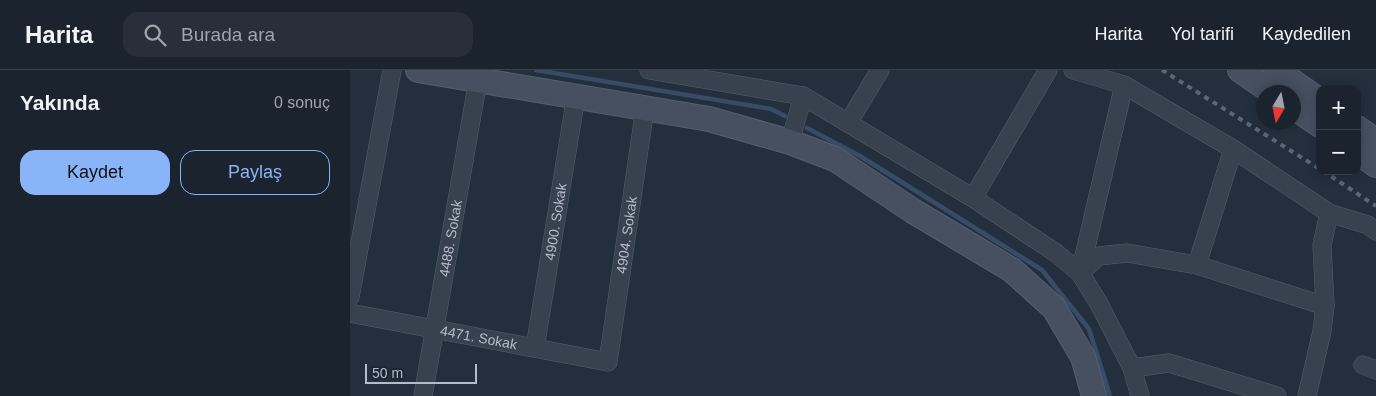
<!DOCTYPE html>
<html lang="tr">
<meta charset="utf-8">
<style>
:root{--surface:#1b232e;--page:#282f3a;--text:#f1f3f6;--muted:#a0a4aa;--line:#39404a;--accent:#8ab4f8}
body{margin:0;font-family:Helvetica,sans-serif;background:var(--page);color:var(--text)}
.controls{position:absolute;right:15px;top:15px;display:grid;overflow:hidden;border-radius:10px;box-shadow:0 2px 12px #0003}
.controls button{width:45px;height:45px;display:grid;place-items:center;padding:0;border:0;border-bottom:1px solid var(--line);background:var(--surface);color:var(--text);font:25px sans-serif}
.compass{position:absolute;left:906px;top:15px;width:45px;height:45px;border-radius:50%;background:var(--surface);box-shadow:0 2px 12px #0003;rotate:190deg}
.scale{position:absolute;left:15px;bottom:12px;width:112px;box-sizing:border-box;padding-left:5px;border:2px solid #b4bcc9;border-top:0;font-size:14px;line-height:18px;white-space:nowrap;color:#b4bcc9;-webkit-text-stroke:4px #1d2633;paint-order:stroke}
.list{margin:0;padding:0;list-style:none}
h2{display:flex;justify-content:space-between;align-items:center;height:65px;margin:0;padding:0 20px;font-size:21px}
h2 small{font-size:16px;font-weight:400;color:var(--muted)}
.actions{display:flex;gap:10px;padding:15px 20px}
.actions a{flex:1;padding:11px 0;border:1px solid var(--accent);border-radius:15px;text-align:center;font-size:18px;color:var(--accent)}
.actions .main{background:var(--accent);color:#111}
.icon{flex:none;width:28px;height:28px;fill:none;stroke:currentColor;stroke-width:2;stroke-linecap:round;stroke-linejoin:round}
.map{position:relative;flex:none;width:1026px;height:326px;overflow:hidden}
header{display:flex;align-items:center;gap:30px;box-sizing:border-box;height:70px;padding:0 25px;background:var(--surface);border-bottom:1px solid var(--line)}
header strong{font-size:24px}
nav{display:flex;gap:28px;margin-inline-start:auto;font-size:18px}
.search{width:350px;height:45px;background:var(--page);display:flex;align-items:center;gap:12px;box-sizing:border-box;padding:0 18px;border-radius:15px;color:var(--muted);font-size:19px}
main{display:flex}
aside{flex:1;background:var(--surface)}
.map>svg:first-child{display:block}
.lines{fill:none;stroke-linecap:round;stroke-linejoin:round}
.stream{stroke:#394c67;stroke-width:4.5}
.street-casing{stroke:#565f6c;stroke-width:19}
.secondary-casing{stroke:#565f6c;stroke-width:26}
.street{stroke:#38414e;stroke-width:18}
.secondary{stroke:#465061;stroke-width:24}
.rail{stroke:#5a6575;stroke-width:4;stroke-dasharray:5 5;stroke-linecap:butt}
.labels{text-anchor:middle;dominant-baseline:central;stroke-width:4;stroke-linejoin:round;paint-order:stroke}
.street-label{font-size:14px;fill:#b4bcc9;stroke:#1d2633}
</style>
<header>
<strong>Harita</strong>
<div class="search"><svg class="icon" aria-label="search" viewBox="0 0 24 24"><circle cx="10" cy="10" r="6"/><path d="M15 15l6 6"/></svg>Burada ara</div>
<nav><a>Harita</a><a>Yol tarifi</a><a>Kaydedilen</a></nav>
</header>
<main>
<aside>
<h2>Yakında<small>0 sonuç</small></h2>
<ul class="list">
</ul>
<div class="actions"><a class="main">Kaydet</a><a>Paylaş</a></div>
</aside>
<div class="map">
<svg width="1026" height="326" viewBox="0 0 1026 326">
<rect width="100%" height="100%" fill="#242f3e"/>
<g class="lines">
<g class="stream">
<polyline points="186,0 421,39 435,46"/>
<polyline points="457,58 510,86 692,200 739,259 760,326"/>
</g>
<defs>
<g id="street">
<polyline points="299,0 453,26 623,128 706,183 730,203 748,232 782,298 790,326"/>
<polyline points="723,0 774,15 883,79 979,143"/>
<polyline points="498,53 530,0"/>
<polyline points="440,72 453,26"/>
<polyline points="623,128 698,0"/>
<polyline points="847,195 883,79"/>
<polyline points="730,203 749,186 777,183 847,195 975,236"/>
<polyline points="730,203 774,15"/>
<polyline points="0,227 42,0"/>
<path id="s1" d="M0,243L258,292L295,38"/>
<path id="s2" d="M185,278L226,26"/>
<polyline points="1013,295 1026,300"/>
<polyline points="782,298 819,293 927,326"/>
<path id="s3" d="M73,326L128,10"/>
<polyline points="957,326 972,261 975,236 972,175 979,143 1018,155 1026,161"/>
</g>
<g id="secondary">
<polyline points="68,0 359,49 440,72 485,89 563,141 662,200 704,238 733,287 744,326"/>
<polyline points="890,0 922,22"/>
<polyline points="926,0 970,31"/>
<polyline points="944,37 970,55"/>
<polyline points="1007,58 1026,71"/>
<polyline points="1007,81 1026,95"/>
</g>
</defs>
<use href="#street" class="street-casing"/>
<use href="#secondary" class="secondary-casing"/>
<use href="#street" class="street"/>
<use href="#secondary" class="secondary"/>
<g class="rail">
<polyline points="812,0 970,99"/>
<polyline points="973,101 1026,136"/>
</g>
</g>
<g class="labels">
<g class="street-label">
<text stroke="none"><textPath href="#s2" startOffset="128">4900. Sokak</textPath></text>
<text stroke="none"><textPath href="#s1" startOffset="391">4904. Sokak</textPath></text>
<text stroke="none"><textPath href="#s3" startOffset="160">4488. Sokak</textPath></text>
<text stroke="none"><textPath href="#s1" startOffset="131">4471. Sokak</textPath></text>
</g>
</g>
</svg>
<div class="controls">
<button>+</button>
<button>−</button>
</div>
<svg class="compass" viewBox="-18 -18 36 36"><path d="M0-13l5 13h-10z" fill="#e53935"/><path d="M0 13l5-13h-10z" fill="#a0a4aa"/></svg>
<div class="scale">50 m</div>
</div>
</main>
